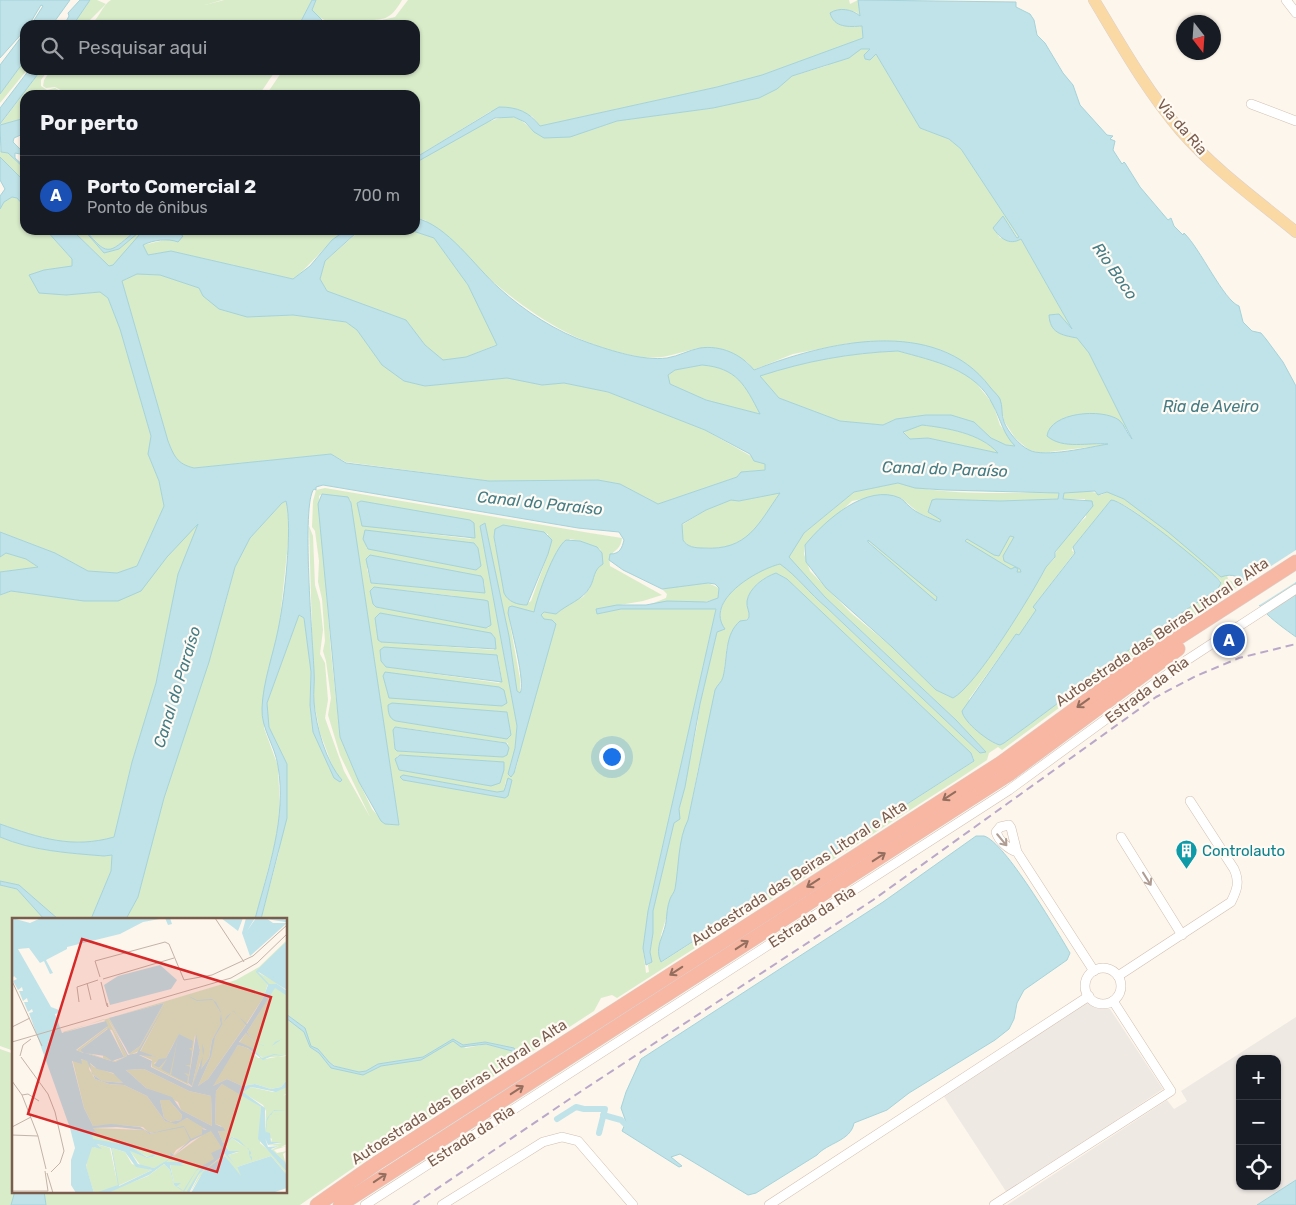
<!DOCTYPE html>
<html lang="pt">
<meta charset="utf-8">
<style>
:root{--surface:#171b24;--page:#242831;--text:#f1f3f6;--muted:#9ea1a6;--line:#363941;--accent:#2563eb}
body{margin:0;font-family:Rubik,sans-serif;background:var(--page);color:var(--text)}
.controls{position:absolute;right:15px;bottom:15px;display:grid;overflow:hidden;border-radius:10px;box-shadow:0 1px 4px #0004}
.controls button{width:45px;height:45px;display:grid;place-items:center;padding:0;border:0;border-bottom:1px solid var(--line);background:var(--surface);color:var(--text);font:25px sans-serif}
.compass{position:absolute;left:1176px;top:15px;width:45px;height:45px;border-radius:50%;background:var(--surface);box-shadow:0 1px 4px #0004;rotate:163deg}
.you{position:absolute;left:611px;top:756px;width:18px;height:18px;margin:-12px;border:4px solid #fff;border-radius:50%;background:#1a73e8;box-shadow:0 0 0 8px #1a73e833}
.badge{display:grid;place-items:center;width:32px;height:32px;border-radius:50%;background:var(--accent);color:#fff;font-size:16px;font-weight:700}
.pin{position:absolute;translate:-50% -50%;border:2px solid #fff;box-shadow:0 1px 5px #0006}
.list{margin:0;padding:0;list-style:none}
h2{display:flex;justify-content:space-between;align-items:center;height:65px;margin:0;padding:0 20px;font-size:21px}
h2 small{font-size:16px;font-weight:400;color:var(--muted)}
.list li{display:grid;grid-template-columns:32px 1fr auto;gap:15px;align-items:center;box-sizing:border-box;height:80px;padding:0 20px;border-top:1px solid var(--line)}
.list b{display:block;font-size:19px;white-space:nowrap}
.list p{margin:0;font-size:16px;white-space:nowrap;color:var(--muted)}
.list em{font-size:16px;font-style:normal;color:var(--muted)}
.icon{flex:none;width:28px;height:28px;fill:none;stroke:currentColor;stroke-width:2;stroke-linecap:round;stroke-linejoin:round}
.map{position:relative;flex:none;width:1296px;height:1205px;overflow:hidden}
.search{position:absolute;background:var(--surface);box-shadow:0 1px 4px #0004;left:20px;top:20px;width:400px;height:55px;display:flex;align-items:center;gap:12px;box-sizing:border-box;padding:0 18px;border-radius:15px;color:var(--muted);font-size:19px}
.panel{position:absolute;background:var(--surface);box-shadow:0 1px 4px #0004;left:20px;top:90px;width:400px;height:145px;border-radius:15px}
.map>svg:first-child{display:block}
.industrial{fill:#efe9e4;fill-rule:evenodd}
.green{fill:#d8ecc9;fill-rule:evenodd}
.water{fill:#bfe3e8;stroke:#a5d3da;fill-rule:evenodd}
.pier{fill:#fdf6ec}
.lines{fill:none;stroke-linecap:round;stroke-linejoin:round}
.canal{stroke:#bfe3e8;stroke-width:6}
.minor-casing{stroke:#d1beb0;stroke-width:10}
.major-casing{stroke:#dad1cd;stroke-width:12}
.highway-casing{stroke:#dad1cd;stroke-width:15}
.minor{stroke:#fff;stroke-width:9}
.major{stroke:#fbd9a5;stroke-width:11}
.highway{stroke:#f7b7a3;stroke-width:14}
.rail{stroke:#b9a8c9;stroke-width:2;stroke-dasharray:8 5;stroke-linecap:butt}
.oneway{stroke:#936e5e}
.oneway2{stroke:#af9d94}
.labels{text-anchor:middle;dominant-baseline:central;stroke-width:4.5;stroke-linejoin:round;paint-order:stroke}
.street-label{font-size:15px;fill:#7a5c4d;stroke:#fffaf3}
.culture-label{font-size:15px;fill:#0d838f;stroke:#fffaf3;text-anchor:start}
.water-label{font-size:16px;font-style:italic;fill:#437c86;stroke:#fffaf3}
.inset-river{fill:none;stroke:#bfe3e8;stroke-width:2.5}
.inset-road{fill:none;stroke:#c5b3a7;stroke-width:1}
.view{fill:#d62828;fill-opacity:0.15;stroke:#d62828;stroke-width:2.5}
.inset-edge{fill:none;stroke:#7a5c4d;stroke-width:2.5}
</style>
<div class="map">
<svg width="1296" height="1205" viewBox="0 0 1296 1205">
<rect width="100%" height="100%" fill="#fdf6ec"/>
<g class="industrial">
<polygon points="1088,1003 1110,1009 1163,1089 1007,1193 943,1095 1081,1005"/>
<path d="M1296,1017V1180L1257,1205H1007L1167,1100L1174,1109L1184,1103L1187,1101L1181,1091ZM1240,1059H1277V1186H1240Z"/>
</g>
<g class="green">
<polygon points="90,0 97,0 106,4 85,25 73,25"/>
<path d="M111,0H222L205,5L224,0H312L299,25H89C99,20 102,5 111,0Z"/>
<path d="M316,0H402C390,21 385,19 361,21V25L395,17L408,0H849L850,4L858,0L860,16L856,12L842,9L853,27L862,26L864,38L762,75L717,87L540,126L532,116L491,111L415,158V95H266L283,70H415V25C389,25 326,33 312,10Z"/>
<path d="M861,49H870L864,55L865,59L876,54L920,128L949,139L961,149L1019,237L1018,238L1003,216L994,228L1000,238L1021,239L1072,329L1059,314L1089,353L1133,439L1126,428L1070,444H1114L1041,453L1029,450L1015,438L1004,421L1000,400L944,351L850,343L793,354L753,370C751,368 749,363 746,361C742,358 705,347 699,348C674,353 664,361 636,356C546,340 490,279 425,220L415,218V163C436,150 489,114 512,117C522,119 528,126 534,132L588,131L617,121L713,108L777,89L792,76L826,66Z"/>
<polygon points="25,60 25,70 27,70 0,103 0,94"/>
<polygon points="41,70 48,70 41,80 41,86 47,90 55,88 67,95 25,95 25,118 0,125"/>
<polygon points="51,70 276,70 259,95 70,95 55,87 46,88 43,86 44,80"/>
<polygon points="0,148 1,152 8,153 25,169 25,182 0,157"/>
<polygon points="12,197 17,198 25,207 25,230 46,230 72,259 72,267 44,270 29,275 39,292 66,295 100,292 108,298 120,329 151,436 148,454 159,481 164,506 137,566 117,573 88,571 55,553 0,532 0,209 4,202"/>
<polygon points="72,230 84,230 104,253 119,249 138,232 140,235 113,266 109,266"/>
<path d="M87,230H137C111,250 109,261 87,230Z"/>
<path d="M174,230H346C326,244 312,264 293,279L171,251L148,255L143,245L182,236Z"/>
<polygon points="370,230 410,230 434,238 468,285 498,344 466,357 443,360 425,345 406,320 327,291 320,279 325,261 357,233"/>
<path d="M137,274L160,275L199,288L203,296L247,317L293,315L346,322L357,330L382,365L425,386L507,378L542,385L564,383L608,392L705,430L765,464V470L741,472L737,477L658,504L620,484L598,480L489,481L346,462L331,454L194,468C175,464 175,458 168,441L122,281Z"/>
<path d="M898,351L939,362L972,378L993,404L1000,425L1016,446L1006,445L991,438L974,422L926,415L896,419L883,425L840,421L779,398L759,376C806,361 850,353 898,351Z"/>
<path d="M702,365C737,368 745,385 760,414L706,400L669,384L668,375L675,370Z"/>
<path d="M922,425C948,428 980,433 998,453L928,438L910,439L903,431Z"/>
<path d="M898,483C945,497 1010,492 1059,493L1058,499L1000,501L936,499L934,515L941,520L940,522L919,513L901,498L882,495L852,501L805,545L804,554L810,571L851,613L892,647L936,690L953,698C976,686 1032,593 1046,567L1055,558C1054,546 1078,525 1086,517L1085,499H1063L1064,493C1078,491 1089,489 1101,495L1107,492C1143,502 1192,552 1221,577L1227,575L1228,579L1239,586L1090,685L1002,750L998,747L989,753L987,760L957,780L617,998L612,995L601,998L594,1011L356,1166L300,1205H46L44,1191H286V1018L304,1032L310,1047L319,1053L331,1068L363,1074L381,1066L421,1060L453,1041L466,1048L486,1044L512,1051L514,1048L485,1042L463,1045L453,1039L423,1057L378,1064L366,1071L359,1072L335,1066L329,1062L318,1049L311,1046L305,1028L286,1014V919H261L279,852L287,764L269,727L267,703L299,615L304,618L311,672L310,705L313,732L324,752L329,768L335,773L320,733L314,702L309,526L313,536L315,585L320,602L323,630L320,654L325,663L328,700L325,718L344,771L370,817L340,755L328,715L331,698L326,661L323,651L325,641L322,599L318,582L319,561L315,531L312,527L313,501L316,490L325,488L590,533L622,538C621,548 616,550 609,556L610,566L662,595L643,601L596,609L597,614L621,609H716L648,911L643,948L646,973L649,972L648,965L652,962L650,952L653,933V911L674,823L677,820L697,726L700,704L717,632C722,624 719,619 721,610C728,586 757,570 780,563C797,576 809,594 826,607L980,753L986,752L956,720L825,597L788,557L804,533L854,492ZM322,494L350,499L351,503L399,825L385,824L372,809L359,782L340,737L331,652L319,496ZM1111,500C1126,498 1204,568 1221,581L1217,590C1142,636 1075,692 1004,743L1000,745C980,741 976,716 969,699L1016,634L1019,635L1036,610L1033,607L1075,552L1072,551L1073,547ZM361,501L415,511L472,539L365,526L357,503ZM485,523L509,636L517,691L520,693V679L508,613L511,606L534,612L570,539L580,541L600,549L603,558L592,577L590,588L583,597L568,604L556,614L544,612L541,615L544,620H552C548,659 535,695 524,732C520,746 520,763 512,776L509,770L515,748L517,726L480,526ZM503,525L548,534V554L531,601L525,605L516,603L495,546L494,533ZM474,543L478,548L481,566L476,570L365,547ZM370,555L480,576L484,582L485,593L371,583L367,569ZM776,573L787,579L971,753L974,759L973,762L662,962L659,950L661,935L675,889L698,769L723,679L727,646L732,631L749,617C750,612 746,607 747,601C749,588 765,576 776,573ZM374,587L455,596L489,628L376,607L371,597ZM375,618L491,633L495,638L494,650L381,642L378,640ZM380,649L498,657L502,680L499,683L386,667L381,661ZM389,704L507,712L511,735L507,739L501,738L396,721L390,715ZM395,727H398L508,743L503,757L397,751L395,749L393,735ZM401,755L504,762L491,786L399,770L397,756ZM403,775L497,792L504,791L506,779L505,798L403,780Z"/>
<path d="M781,492C759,524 748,551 703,548C696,548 687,547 683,540L682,525L706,510L731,499L739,501Z"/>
<polygon points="287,501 289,534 279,628 264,693 264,728 278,766 280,810 275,843 255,919 126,919 138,897 164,798 225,605 235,567 250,538 282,503"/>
<path d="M199,522L178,574L156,683L132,762L114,837C72,849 40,838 0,824V595L11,591L84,601L141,590L167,557Z"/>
<polygon points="1010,536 1014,537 1003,556 1004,561 1020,569 1022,572 1016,573 965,541 967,539 998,556"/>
<polygon points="868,539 938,597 936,602 868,541"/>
<polygon points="6,553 26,559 39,568 0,572 0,557"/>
<path d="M708,583L719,588L718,598C697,607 673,600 651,604L666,598L667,594L662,589Z"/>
<path d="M0,837C33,851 68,853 104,856L112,854L111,871L91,919H58L19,885L0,881Z"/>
<polygon points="0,885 17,889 44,919 14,919 14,1051 0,1046"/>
<polygon points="0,1049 14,1054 15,1191 11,1205 0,1205"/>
</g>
<g class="water">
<polygon points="0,0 70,0 52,25 31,25 43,6 41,5 29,25 25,25 25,30 0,58"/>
<polygon points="80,0 90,0 73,25 64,25 69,16 68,13"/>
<polygon points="312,0 316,0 312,10 323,21 331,22 335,25 311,25 307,23 299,25"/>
<path d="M858,0L1016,2V7L1030,14L1034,20L1037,35L1045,43L1063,73L1073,85L1080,105L1107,135L1113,136L1110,139L1115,141L1113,150L1122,164L1124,162L1125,163L1140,187L1168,220L1171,218L1174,226L1183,235L1184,233C1200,248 1224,301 1239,306L1243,322L1252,331L1261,333L1266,339L1283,362L1296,386V637C1285,629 1272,620 1263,610C1251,596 1245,568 1221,577L1168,532L1124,499L1107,492L1098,495L1095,491L1064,493L1063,499L1092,501L1093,506L1055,552V557L1046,567C1032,594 976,686 953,698L936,690L892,647L826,588L806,562L805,545C825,520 867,483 900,498C904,500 906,504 909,506C917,514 930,518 940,522L941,520L928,512L932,500L936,499L1000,501L1058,499L1059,493L945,490L915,488L898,483L854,492L804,533L789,557L825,597L956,720L986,752L980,753L826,607C810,594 797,576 780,564C756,570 704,601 725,629L717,632L700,704L685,787L679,809L680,819L674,823L653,911V933L650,952L652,962L646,965L643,948L648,911L716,609H621L597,614L596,609L617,605H646L667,601L707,602L718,598L719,588L715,584L708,583L662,589L623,570L609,560L610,554C620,554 622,548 624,540L619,532L578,528L323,485L316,487V490L314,489C301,503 313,644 314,671C315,682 313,692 314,702C316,727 326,762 342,780L340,782L334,778L313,732L310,705L311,672L304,618L299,615L267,703L269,727L287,764V818L261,919H255C268,869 287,818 278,766C275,745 261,729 262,708C263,682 273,655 278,630C284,602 293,528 286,501L282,503L250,538L235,567L209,662L164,798L138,897L126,919H91L111,871L112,855L104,856C68,853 33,851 0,837V824C40,838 72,849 114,837L132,762L156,683L178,574L198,524L167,557L141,591L118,601H84L11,591L0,595V572L38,567L26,559L6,553L0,557V532L55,553L88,571L117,573L137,566L164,506L159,481L148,454L151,436L120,329L108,298L100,292L66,295L39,293L29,275L44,270L72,266V259L46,230H72L109,266L113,265L140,234L138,233L119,249L104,253L84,230H86C109,261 111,250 137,230H174L183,236L178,242C168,238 153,240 143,245L148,255L171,251L293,279L310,266L332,240L346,230H370L356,233L325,261L320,279L327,291L406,320L425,345L443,360L466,357L497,345L468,285L434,238L410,230H415V218C447,224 475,267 499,288C524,311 557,332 589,343C612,351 643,361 667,358C679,356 689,350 700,348C721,345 741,354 754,370C825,342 936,315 990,387C993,391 998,395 1000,399C1003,406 1001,415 1004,422C1008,432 1019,445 1029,450C1044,458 1090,447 1108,444C1089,442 1063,450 1047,436C1050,412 1102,408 1119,420C1125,425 1127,434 1132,439L1089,353L1077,338C1061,335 1050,333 1049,315L1059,314L1072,329L1021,239C1009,246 1000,238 993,228L1003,216L1017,238L1019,237L961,149L949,139L920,128L876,54L870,60L865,59L864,55L870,49H861L849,58L792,76L777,89L759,98L713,108L617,121L570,137L544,138L534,132L525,122L514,117L495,118L415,163V158L499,107C518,107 529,112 540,126L717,87L762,75L863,38L862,26C849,27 834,28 830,13C839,7 852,9 860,16ZM137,274L160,275L199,288L203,296L219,309L247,317L293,315L346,322L357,330L382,365L404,381L425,386L507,378L542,385L564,383L608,392L705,430L750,454L754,461L765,464V470L741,472L737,477L658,504L620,484L598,480L489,481L346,463L331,454L194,468C177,464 174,456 168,441L122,281ZM898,351C934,361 976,369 993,405C1001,420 1003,434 1015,446L1006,445L991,438L974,422L951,415H926L896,419L883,425L840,421L779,398L760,376C806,361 850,353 898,351ZM702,365C737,368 745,385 760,414L706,400L670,384L668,375L675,370ZM922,425C947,428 980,433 998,453L928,438L910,439L903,432ZM780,493C758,524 748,551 703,548C695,548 687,547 683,540L682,524L706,510L731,500L739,501ZM1010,536L1014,537L1003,556L1004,561L1020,569L1021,572H1017L1018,569L1015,567L1011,569L965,541L967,539L994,555L999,556ZM868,540L937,597L936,601L868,542Z"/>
<polygon points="25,32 25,60 0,94 0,65"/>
<polygon points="29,70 41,70 0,124 0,108"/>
<polygon points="25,118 25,133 14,138 13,142 21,150 25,150 25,155 15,153 15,158 25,167 25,169 8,153 1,152 0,125"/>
<polygon points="0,157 25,182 25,207 17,198 12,197 4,202 0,209 0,196 5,189 0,180"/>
<polygon points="322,494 348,497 351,503 399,825 385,824 381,821 359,782 340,737 318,504"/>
<path d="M1111,500C1122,498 1214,571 1221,583L1217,590C1142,636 1075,692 1004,743L1000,745C990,743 963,722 962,711L1016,634L1019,635L1036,610L1033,607L1075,553L1073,547Z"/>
<polygon points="361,501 470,520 474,523 475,538 362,526 357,503"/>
<path d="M485,523L509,636L517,691L520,693C526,684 511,627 508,613L509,607L512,606L534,612C537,597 554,548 566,540L580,541L597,547L602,553L603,564C593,570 595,578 590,587C583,600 567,604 556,614L544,612L541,615L544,619L552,620L556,624L514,773L511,777L508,774L515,748L517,726L480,526Z"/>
<path d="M503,525L544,532L552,540L548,554L527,605C518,605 508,602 504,593L494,537L495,529Z"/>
<polygon points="365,530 474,543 478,548 481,566 476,570 368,549 363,539"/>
<polygon points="370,555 481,576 483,579 485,593 371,583 366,559"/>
<path d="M776,573L787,579L971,753L974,761L661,962C654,947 664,936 666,922C667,914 667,907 670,899C671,896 674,893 675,889C679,866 678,839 688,820L715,690C717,685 722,682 723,677C728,657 724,635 740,621L747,620L749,617C750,612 746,607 747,601C749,588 764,577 776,573Z"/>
<polygon points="374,587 484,600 488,601 491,625 486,628 376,607 373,604 370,591"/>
<polygon points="380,613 491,633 495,638 496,649 381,642 378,640 375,618"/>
<polygon points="384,647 497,655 502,682 386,667 381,661 380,650"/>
<polygon points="385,672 499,687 504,690 507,703 502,706 389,698 383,676"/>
<path d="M392,703L507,712L511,735L507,739L501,738L396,721C389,719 388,712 388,705Z"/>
<polygon points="395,727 506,743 509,748 507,755 503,757 397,751 395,749 393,730"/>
<polygon points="400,755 504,762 504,770 500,783 491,786 399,770 395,759"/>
<polygon points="403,775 497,792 504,791 508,778 512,780 508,796 505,798 403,780 400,777"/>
<path d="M976,836C979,836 981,836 984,836C1005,842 1057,931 1070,953L1067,960L1024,990L1017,1003L1014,1019L1009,1029L995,1040L909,1093L887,1110L854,1123C851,1141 827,1143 817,1155L756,1193L748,1195L680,1154L671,1157L682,1166L679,1167L622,1131L626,1122L621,1108L626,1092L641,1059L883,902Z"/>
<polygon points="0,881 19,885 58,919 44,919 17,889 0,885"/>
<polygon points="286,1014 305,1028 311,1046 318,1049 329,1062 334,1066 359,1072 366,1071 378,1064 423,1057 453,1039 463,1045 485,1042 514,1048 518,1054 516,1055 512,1051 486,1044 461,1047 453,1041 421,1060 381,1066 363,1075 331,1068 319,1053 310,1047 304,1032 286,1018"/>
<polygon points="1296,1180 1296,1205 1257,1205"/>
<polygon points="15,1191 44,1191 46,1205 11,1205"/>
</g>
<polygon class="pier" points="1296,550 1296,582 1258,606 1243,584"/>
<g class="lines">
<g class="canal">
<polyline points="603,1115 621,1120 630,1129"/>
<polyline points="557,1119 576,1107 584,1109 605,1109 599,1133"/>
</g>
<defs>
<g id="minor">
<polyline points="1286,0 1296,13"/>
<polyline points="1251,104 1296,121"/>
<polyline points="1121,837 1182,935"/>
<path d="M1017,852C1008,849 999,841 996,832L1000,827L1009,825L1011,828L1017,852L1094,971"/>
<circle cx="1103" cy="986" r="18"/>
<path d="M1118,976L1231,902C1237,890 1240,882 1234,869L1190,801"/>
<polyline points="365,1205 1009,790 1187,660 1296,589"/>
<polyline points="442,1205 543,1142 562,1137 578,1141 633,1205"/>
<polyline points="769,1205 1089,996"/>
<polyline points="994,1205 1171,1091 1113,1001"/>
</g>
<path id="major" d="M1094,0C1121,45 1147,91 1181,131C1214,169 1257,200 1296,232"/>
<g id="highway">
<polyline points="317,1205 377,1163 1001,763 1130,669 1296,562"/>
<polyline points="340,1205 1009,774 1178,649"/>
</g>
</defs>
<use href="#minor" class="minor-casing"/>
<use href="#major" class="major-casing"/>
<use href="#highway" class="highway-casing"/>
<use href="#minor" class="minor"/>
<use href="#major" class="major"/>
<use href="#highway" class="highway"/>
<polyline class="rail" points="413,1205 577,1094 873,900 1156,697 1196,676 1239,658 1296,644"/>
</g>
<defs><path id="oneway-shaft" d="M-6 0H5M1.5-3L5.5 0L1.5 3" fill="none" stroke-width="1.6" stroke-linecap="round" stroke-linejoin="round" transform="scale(1.25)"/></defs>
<g class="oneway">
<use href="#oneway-shaft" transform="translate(1083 703) rotate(144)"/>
<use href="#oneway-shaft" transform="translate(949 796) rotate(147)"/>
<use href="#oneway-shaft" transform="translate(879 857) rotate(-33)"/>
<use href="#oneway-shaft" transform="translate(813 883) rotate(147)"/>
<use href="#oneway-shaft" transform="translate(742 945) rotate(-33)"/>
<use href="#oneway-shaft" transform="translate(676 971) rotate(147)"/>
<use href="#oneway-shaft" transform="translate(517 1090) rotate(-33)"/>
<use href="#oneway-shaft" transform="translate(380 1178) rotate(-34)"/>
</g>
<g class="oneway2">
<use href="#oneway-shaft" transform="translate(1002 840) rotate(50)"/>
<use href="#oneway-shaft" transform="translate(1147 879) rotate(58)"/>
</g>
<defs>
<symbol id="building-pin" viewBox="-11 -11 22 30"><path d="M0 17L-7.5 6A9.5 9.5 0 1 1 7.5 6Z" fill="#0f9aa8" stroke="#fffaf3"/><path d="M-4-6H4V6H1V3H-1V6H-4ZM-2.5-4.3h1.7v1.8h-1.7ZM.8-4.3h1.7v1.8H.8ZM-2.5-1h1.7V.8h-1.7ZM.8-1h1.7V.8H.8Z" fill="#fff"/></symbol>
</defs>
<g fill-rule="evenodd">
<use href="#building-pin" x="1174" y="838" width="25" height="34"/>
</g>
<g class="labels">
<g class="street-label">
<text transform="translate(1182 127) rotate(49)">Via da Ria</text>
<text transform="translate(1162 632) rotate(-34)">Autoestrada das Beiras Litoral e Alta</text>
<text transform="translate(1147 690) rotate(-37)">Estrada da Ria</text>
<text transform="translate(799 873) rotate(-33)">Autoestrada das Beiras Litoral e Alta</text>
<text transform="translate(812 917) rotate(-33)">Estrada da Ria</text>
<text transform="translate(459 1092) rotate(-33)">Autoestrada das Beiras Litoral e Alta</text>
<text transform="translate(471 1136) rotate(-33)">Estrada da Ria</text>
</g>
<g class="culture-label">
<text x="1202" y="851">Controlauto</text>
</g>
<g class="water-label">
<text transform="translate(1115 271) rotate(55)">Rio Boco</text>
<text x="1211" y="406">Ria de Aveiro</text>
<text transform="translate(945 469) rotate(2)">Canal do Paraíso</text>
<text transform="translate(540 503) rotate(6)">Canal do Paraíso</text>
<text transform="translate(177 687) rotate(-73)">Canal do Paraíso</text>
</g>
</g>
<g transform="translate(12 918)">
<rect width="275" height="275" fill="#fdf6ec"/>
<path d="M275,22L264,38L246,52L247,55L266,65L275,73L265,66H256L251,80L233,108L196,161L186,168L199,139L200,124L210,106L200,122L197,140L189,151L188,145L181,169L140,149V142L126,136L145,139L128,134L146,100L127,133L118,137L96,101L115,138L103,144L66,133L51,114L224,62L247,49ZM152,85L128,128L117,136L97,100ZM92,101L95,109L65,132L54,114ZM95,111L100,112L112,139L103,143L91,136V140L68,132ZM183,117L188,131L180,168L176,166ZM165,119L162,125L158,156L160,130L158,143L155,141L147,150L142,145L154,140ZM263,69L275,78V137L253,141L227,125L234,115L242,124L235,114ZM226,127L236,130L246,140L275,138V162L269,169L259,171L243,166L230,168L215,161L199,169ZM60,140L74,142L82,149L105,157L111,165L90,163L80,156L78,148L77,151L83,161L97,166L112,167L135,178L153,203L167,204L175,200L195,210L190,211V216L164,232L161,237L160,235V239L200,210L213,234L209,231L211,236L189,253L176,275L95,274L136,258L152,246L158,252L162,267L169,271L162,265L158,246L154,244L142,250L129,248L117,232L135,240L141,239L146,236L136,239L111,226L79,222L80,213L84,215L81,210L132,212L137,216L150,213L137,215L131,209L106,207L81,208L72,190ZM132,151L177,173L199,178L200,208L169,192L166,184L134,170L114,152ZM210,166L218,167L249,189L248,225L270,244L275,257L259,238L225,249L240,275L213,238L188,259L178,275L188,255L214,236L223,246L216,237L227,234L217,233L213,226L220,220L231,228L221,219L211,225L206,213H211L209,208L203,206L204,173ZM275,168V175L271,178L275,176V226L269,229L275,228L262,232L265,235L275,233L271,236L275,250L259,232L267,228L256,227L270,225L259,224L260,221L253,216L254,193L251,187L230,174L239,169L261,174ZM148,182H157L170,197L169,202L158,204L152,200ZM79,226L83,230L88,229L85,226L98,230L105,263L100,230L113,234L120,246L140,252L93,274L82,275L74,249Z" fill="#d8ecc9" fill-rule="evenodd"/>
<path d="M0,0L18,5L29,0H158L160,6L156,7L153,0L131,4L108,16L55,29V31L34,42L41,55L38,56L32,43L28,45L17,30L6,31L39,89L47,92V95L43,96L50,115L94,103L96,108L64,132L69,134L72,135L68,132L97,110L112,139L100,143L93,138L73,135L103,144L115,138L96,100L116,137L125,135L154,85L128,133L145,139L127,137L140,143L139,149L180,169L191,138L190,125L192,132L189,151L197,140L200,122L209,106L208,102L209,95L201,82L185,83L179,80L177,78L185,82L200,81L204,84L209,94L210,106L221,93L235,106L251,80L256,67L244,54V53L275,23V72L245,53L257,66H265L275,73V78L263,70L235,114L242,124L253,128H260L263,124L270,121L260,128H252L242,124L234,115L227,124L240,130L250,140L262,136L275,138L262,137L251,142L236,130L226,127L201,168L215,161L230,168L243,166L259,171L269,169L275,162V169L264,174L239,169L231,174L253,190V216L255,200L261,193L275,192H262L259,197L274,196L258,197L255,203L254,214L258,215L259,224H270L256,227L253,220L256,229L267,228L259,231L273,244L275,254L246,221L249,189L210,166L204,173L203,206L212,210L213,213H206L211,225L220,219L227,222L239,234V236L237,237L240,239V243L237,237V231L220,220L213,227L217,233H228L216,237L223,246L213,236L187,256L177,275L175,273L190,249L184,253L172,274L162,267L158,252L152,246L137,257L96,275H83L106,267L99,230L85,226L90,231L80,229L74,248L82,275H64L59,267V242L63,230L58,210L17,95L21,94L20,91L16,94L12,84H16L15,80L11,83L7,73H11L10,69L6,72L1,63L5,61L2,58L0,61ZM222,93L234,107L196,161L186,168L199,139L203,119L215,98ZM69,141L75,143L83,161L97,166L112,167L135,178L153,203L164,206L175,200L195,212L190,211V216L179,221L172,208L138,215L128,209L99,206L81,208L72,190L60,143L70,146ZM78,145L85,151L101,155L111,165L90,163L80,156ZM132,151L177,173L199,178L200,208L169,192L160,179L134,170L114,152ZM148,182H157L170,197L169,202L158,204L152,200ZM105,209L132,212L137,216L172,209L178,222L162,237L158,234L159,240L142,250L126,246L118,233L135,240L141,239L148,234H154H148L135,239L116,227L81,221L80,214L85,215L81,210ZM199,213L210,230L199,235L202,241L185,251L171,273L168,270L172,265L168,270L165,268L169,265H162L158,247L172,248L168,246L175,244H154L179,223ZM100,230L113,234L124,249L140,252L107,268ZM209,0H231L226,13ZM234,0H243L235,13L244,0H254L261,5H275L238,38L230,15ZM148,47L165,62L159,71L98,87L92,67L106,58ZM152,85L128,128L117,136L97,100ZM167,116L181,123L180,130H177L180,133L178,147H173L178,149L177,156L172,155L176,158L175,165L159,157L166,119L158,156L149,151L155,141L147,150L142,147L147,141L154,140ZM184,116L188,132L180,168L176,165ZM213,238L229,258L225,249L259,238L275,257V270L260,275H179L191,254Z" fill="#bfe3e8" fill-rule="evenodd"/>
<path class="inset-river" d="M256,0L275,3"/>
<path class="inset-road" d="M203,0L232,44M88,59L83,43L153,24L157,26L172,62L200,57L241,38L275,7M91,61L162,40M0,63L30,128M89,64L95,88L96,89L95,85M75,65L79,82M67,84L65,69L86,62M0,109L18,100M0,124L219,60L245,45L275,16M8,138L11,127L19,121M9,139L36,176L43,194L52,233L48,245L39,254M0,163L10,177L26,218L34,251M10,177L16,176L27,183M0,209L19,199M0,217L26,218M35,255L41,275M0,273H36L33,253"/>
<path class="view" d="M70,21L259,79L205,254L16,196Z"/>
<rect width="275" height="275" class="inset-edge"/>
</g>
</svg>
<div class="controls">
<button>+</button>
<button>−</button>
<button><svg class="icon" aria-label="locate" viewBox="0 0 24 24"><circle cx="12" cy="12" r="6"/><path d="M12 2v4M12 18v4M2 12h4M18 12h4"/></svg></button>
</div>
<svg class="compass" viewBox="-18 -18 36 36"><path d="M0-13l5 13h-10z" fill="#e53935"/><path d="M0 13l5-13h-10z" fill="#9ea1a6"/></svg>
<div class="you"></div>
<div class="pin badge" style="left:1229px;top:640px;background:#1a4fb4">A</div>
<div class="search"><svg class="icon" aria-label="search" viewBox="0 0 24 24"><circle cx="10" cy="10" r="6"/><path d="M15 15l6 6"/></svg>Pesquisar aqui</div>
<section class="panel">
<h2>Por perto<small></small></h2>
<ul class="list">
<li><span class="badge" style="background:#1a4fb4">A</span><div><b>Porto Comercial 2</b><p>Ponto de ônibus</p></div><em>700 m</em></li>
</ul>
</section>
</div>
